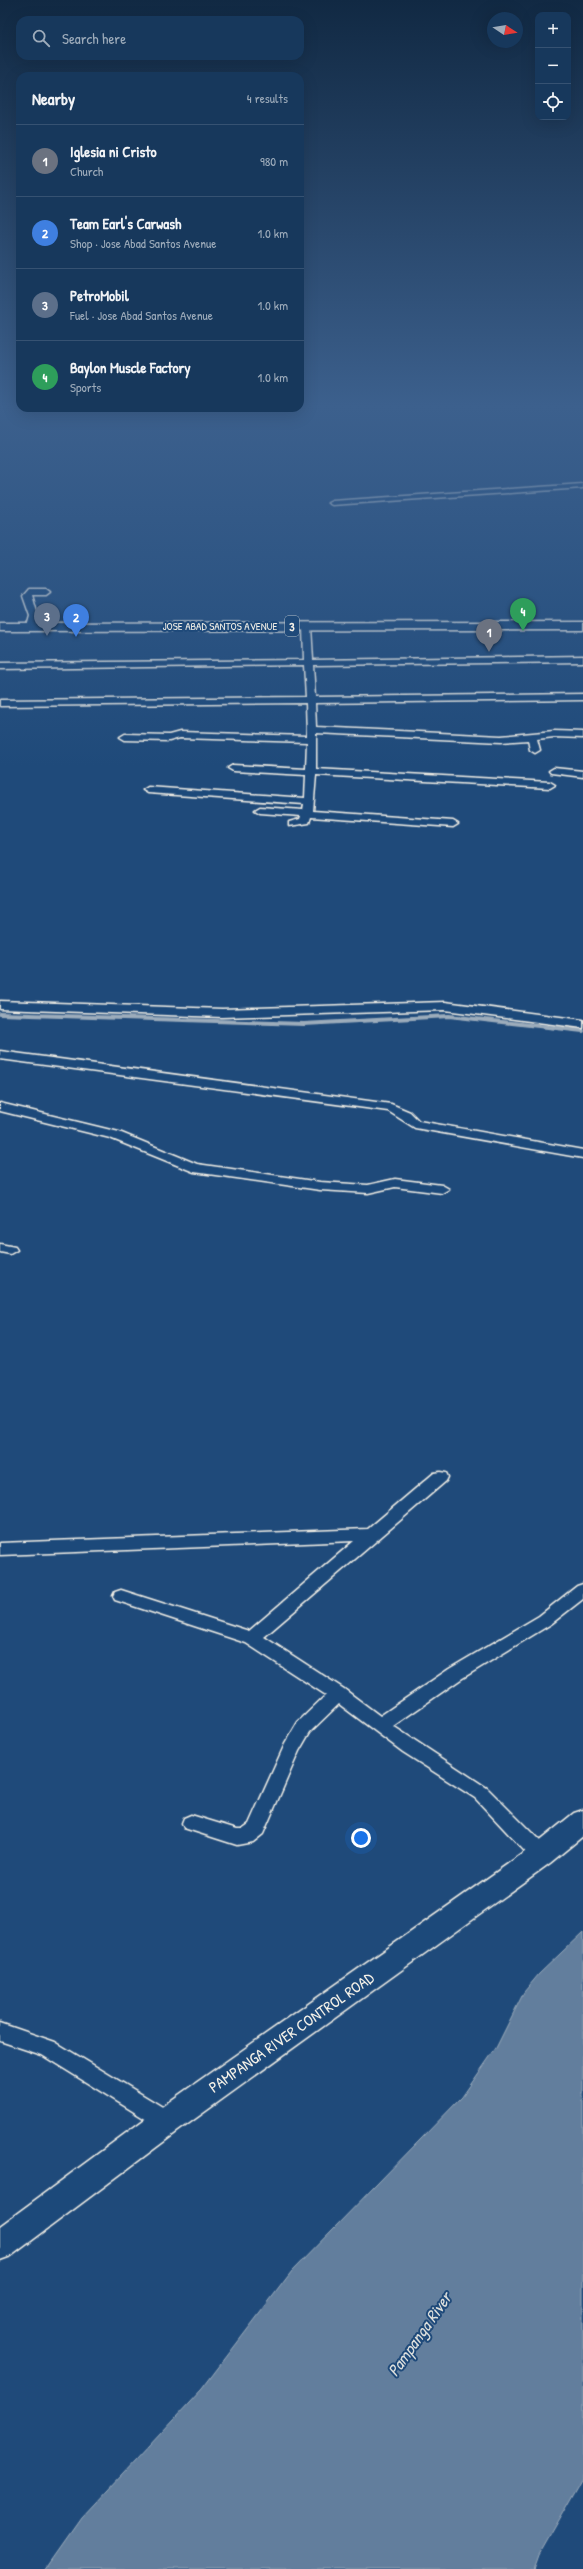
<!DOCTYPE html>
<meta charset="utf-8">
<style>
:root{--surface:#17385c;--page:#203f62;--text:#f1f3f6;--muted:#9eacbb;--line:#365272;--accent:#ff9aa2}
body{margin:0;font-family:"Patrick Hand",sans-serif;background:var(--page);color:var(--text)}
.controls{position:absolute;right:12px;top:12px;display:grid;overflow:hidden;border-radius:8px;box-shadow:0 4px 16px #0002}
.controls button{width:36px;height:36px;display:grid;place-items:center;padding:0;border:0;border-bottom:1px solid var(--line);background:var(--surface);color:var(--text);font:20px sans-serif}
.compass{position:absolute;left:487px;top:12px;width:36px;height:36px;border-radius:50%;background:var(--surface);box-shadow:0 4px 16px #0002;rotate:102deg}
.you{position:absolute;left:361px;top:1838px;width:14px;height:14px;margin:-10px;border:3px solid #fff;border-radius:50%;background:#1a73e8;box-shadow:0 0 0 6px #1a73e833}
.badge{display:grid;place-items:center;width:26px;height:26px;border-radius:50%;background:var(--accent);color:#fff;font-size:13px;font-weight:700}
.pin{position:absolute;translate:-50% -33px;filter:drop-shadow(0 1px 2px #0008)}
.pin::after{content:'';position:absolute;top:21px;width:14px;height:12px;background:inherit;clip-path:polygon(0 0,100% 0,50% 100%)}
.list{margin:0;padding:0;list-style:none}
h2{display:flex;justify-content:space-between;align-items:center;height:52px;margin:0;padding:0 16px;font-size:17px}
h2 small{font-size:13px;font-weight:400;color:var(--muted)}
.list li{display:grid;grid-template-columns:26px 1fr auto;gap:12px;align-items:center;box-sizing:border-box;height:72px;padding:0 16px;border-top:1px solid var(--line)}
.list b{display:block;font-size:15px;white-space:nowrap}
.list p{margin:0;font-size:13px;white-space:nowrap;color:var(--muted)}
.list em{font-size:13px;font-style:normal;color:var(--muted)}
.icon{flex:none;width:22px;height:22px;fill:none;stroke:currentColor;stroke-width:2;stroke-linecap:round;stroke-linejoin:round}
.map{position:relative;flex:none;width:583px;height:2569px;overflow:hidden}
.search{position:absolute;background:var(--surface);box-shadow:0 4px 16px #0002;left:16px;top:16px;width:288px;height:44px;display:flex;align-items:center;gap:10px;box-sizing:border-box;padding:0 14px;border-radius:12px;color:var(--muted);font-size:15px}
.panel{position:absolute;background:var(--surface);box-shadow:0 4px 16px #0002;left:16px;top:72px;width:288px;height:340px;border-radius:12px}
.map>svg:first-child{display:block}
.water{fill:#627e9d;stroke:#9cacbb}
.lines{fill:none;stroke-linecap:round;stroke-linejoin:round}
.stream{stroke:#9cacbb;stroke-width:4}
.minor-casing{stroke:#f4f1e8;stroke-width:3}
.secondary-casing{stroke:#f4f1e8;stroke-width:3}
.trunk-casing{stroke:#f4f1e8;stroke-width:3}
.minor{fill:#1f4a7a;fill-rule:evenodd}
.secondary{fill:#1f4a7a;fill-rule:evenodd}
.trunk{fill:#1f4a7a;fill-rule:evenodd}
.labels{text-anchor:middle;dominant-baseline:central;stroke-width:4;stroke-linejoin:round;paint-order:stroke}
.far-street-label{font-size:11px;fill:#f4f1e8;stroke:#1f4a7a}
.shield{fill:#1f4a7a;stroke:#b4bfc7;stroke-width:1}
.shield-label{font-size:12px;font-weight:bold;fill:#f4f1e8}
.near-street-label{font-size:16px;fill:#f4f1e8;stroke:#1f4a7a}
.near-water-label{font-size:17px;font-style:italic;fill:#dee0dd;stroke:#1f4a7a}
</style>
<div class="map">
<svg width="583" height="2569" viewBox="0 0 583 2569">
<rect width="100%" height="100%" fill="#1f4a7a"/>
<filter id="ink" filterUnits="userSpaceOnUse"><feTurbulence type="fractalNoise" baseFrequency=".025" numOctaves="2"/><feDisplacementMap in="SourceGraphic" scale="8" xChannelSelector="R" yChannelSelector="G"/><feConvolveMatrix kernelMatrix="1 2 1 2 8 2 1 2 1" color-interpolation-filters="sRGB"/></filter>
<g filter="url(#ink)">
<polygon class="water" points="583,1932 583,2478 539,2555 534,2569 46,2569 82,2518 202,2389 292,2271 462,2097 496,2048 524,1992 539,1974"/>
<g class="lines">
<polyline class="stream" points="0,1014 304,1024 449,1016 583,1031"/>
<defs>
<g id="minor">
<polygon points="583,484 583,488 332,505 328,503 332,501"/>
<polygon points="29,589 46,589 50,592 46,595 32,595 38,616 35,627 31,630 27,627 30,616 23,596"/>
<polygon points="307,623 311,626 313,660 583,656 583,662 313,665 315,697 583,694 583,700 315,703 316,727 501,736 554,731 583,732 583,738 554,737 537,739 540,750 535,753 530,750 528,740 501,742 316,733 316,769 550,782 555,785 550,788 316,775 313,811 453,821 458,824 453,827 311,817 309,823 289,826 289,822 300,819 301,816 260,813 255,810 260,807 303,810 304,804 148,793 143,790 148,787 305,798 306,775 233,771 228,768 233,765 306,769 307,742 180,738 169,741 125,740 120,737 125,734 169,735 180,732 307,736 306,703 0,706 0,700 306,697 304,665 0,669 0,663 304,660 303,626"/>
<polygon points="554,768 583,771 583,777 551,773 549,771"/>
<polygon points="0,1001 222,1009 445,1002 583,1020 583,1028 445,1010 222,1017 0,1009"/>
<polygon points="0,1051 391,1104 410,1112 419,1121 583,1150 583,1158 415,1128 388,1111 0,1059"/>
<polygon points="0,1103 119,1132 197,1164 320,1182 368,1185 395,1179 442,1185 449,1189 442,1193 395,1187 368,1193 320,1190 194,1172 110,1138 0,1111"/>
<polygon points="0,1244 15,1247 17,1250 10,1254 0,1252"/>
<polygon points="440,1472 446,1473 448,1477 446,1481 264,1637 344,1689 380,1716 449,1669 539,1616 577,1586 583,1584 583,1599 551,1624 461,1679 393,1726 487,1788 548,1849 550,1855 548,1861 541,1863 534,1861 475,1798 403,1752 339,1704 310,1732 299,1751 263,1834 253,1842 237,1845 184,1828 182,1823 184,1818 191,1815 237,1829 242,1829 249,1824 285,1744 298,1722 326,1695 246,1643 115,1600 113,1596 115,1592 121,1590 249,1631 354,1541 0,1555 0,1543 368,1529 434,1473"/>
<polygon points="0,2023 55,2042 174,2114 177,2121 174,2128 167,2131 160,2128 42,2055 0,2041"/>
</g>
<polygon id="secondary" points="583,1810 583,1836 550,1863 178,2131 11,2256 0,2260 0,2226 156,2111 532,1847 574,1813"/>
<polygon id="trunk" points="583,622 583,630 0,631 0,623"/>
</defs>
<use href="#minor" class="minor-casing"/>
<use href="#secondary" class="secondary-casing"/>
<use href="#trunk" class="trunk-casing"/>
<use href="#minor" class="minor"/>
<use href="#secondary" class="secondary"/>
<use href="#trunk" class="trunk"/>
</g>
</g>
<linearGradient id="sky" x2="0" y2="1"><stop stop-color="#112943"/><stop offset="0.53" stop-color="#3c608d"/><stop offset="1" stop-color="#3c608d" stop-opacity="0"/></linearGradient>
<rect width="583" height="766" fill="url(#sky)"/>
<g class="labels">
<g class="far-street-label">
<text x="220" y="626">JOSE ABAD SANTOS AVENUE</text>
</g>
<rect class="shield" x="285" y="616" width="14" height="20" rx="3"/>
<g class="shield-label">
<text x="292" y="626">3</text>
</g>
<g class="near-street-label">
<text transform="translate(291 2032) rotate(-35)">PAMPANGA RIVER CONTROL ROAD</text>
</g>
<g class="near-water-label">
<text transform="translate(419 2334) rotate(-55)">Pampanga River</text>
</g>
</g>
</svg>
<div class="controls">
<button>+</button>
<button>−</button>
<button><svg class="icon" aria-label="locate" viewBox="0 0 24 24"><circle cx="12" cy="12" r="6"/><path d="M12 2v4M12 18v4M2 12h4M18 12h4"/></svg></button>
</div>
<svg class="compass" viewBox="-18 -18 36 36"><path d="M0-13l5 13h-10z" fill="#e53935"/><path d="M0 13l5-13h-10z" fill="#9eacbb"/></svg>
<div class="you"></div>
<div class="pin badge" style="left:489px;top:652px;background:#6b7280">1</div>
<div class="pin badge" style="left:76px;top:637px;background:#3f7fe0">2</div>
<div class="pin badge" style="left:47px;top:636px;background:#5c6f8a">3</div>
<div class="pin badge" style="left:523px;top:631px;background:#2e9e5b">4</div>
<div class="search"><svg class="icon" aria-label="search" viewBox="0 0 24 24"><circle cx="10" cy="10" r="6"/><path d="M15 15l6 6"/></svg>Search here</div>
<section class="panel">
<h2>Nearby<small>4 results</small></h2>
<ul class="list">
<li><span class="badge" style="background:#6b7280">1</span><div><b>Iglesia ni Cristo</b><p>Church</p></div><em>980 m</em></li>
<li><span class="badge" style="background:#3f7fe0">2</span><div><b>Team Earl's Carwash</b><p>Shop · Jose Abad Santos Avenue</p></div><em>1.0 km</em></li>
<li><span class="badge" style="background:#5c6f8a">3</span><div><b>PetroMobil</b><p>Fuel · Jose Abad Santos Avenue</p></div><em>1.0 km</em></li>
<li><span class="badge" style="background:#2e9e5b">4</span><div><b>Baylon Muscle Factory</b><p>Sports</p></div><em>1.0 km</em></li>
</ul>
</section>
</div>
